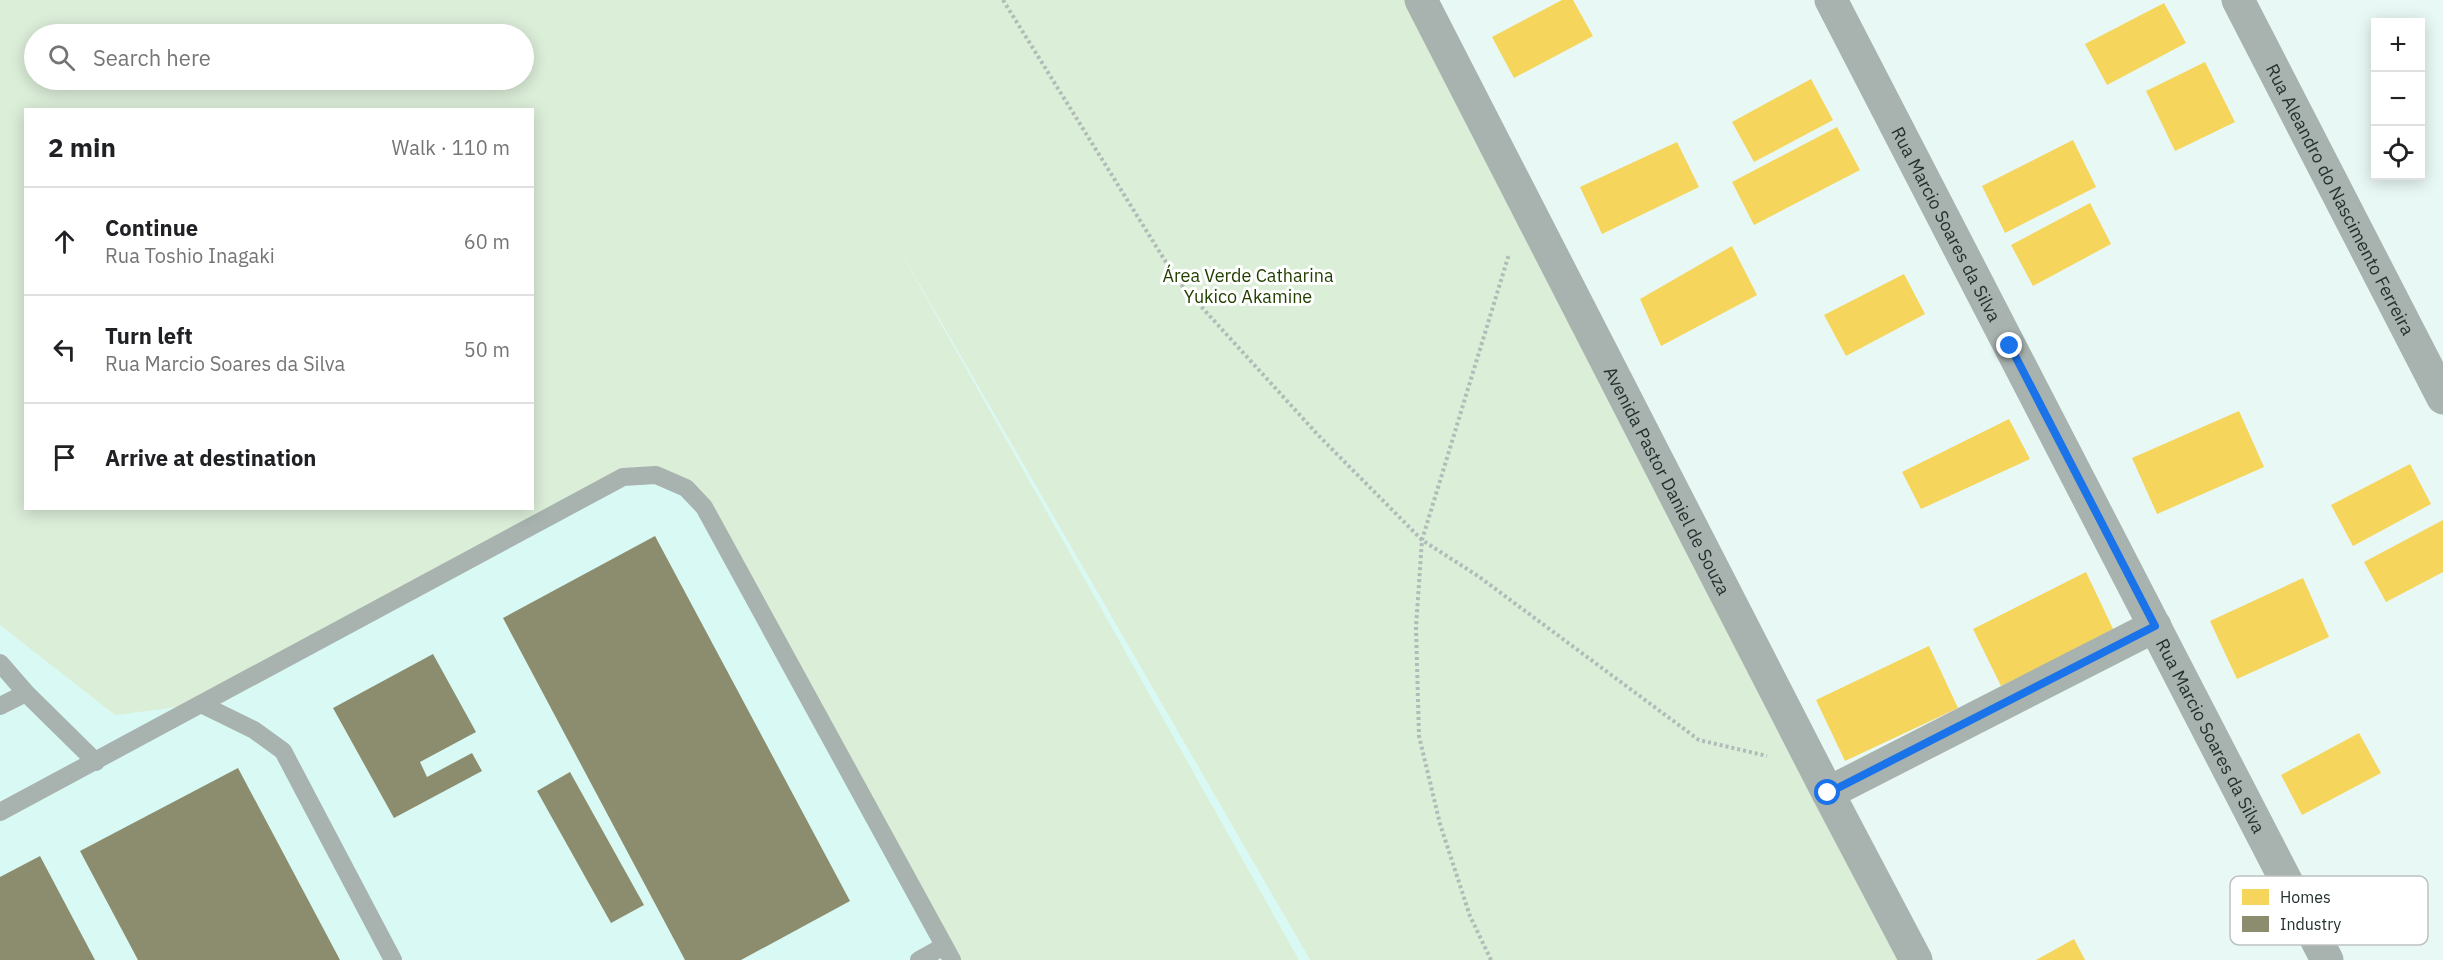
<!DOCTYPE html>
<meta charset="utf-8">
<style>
:root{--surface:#fff;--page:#f6f6f6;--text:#202124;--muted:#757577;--line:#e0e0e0}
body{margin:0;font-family:"IBM Plex Sans",sans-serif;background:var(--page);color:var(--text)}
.controls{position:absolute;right:18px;top:18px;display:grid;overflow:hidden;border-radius:0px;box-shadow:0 3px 15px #0003}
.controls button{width:54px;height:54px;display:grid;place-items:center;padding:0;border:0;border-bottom:2px solid var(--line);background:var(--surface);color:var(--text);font:30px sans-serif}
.stop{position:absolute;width:18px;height:18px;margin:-14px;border:4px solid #1a73e8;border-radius:50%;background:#fff}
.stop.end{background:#1a73e8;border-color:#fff;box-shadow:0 2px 6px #0008}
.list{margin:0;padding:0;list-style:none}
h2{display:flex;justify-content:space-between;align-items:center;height:78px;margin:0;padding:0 24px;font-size:26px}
h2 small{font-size:20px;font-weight:400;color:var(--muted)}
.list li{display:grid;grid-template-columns:39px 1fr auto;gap:18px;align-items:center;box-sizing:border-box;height:108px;padding:0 24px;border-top:2px solid var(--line)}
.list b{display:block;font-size:22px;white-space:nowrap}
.list p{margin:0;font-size:20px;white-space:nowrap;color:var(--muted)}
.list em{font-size:20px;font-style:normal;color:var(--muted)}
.icon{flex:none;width:33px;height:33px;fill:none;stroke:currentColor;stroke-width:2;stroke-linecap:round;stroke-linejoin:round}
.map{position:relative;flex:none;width:2443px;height:960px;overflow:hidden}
.search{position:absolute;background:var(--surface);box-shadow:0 3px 15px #0003;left:24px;top:24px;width:510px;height:66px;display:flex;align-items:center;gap:15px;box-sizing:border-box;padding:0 21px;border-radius:33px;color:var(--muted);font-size:22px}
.panel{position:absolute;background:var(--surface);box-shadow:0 3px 15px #0003;left:24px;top:108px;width:510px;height:402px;border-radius:0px}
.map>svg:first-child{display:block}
.built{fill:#d9faf4}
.green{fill:#dbeed8;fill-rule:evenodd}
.homes{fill:#f6d55c}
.industry{fill:#8c8c6e}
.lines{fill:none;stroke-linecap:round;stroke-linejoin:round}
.path{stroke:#b1bcb9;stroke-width:4;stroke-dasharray:3 3;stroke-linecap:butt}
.service{stroke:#a8b3af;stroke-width:18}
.minor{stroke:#a8b3af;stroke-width:33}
.route{stroke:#1a73e8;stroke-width:8}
.labels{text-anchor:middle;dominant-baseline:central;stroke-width:6;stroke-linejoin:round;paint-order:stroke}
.street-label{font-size:18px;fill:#23312f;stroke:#fff}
.park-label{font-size:18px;fill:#233f00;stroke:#fff}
.key{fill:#fff;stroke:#bdc1c1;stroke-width:1.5}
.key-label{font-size:16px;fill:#23312f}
</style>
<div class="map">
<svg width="2443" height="960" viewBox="0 0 2443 960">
<rect width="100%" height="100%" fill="#e8f8f5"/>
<polygon class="built" points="0,0 34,34 34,80 26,110 26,508 532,508 848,162 1310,960 0,960"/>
<path class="green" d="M0,0H1420L1916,960H1310L892,237L1299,960H952L686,488L623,477L201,704L115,715L0,625ZM34,34H524V80H34ZM26,110H532V508H26Z"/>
<g class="homes">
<polygon points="1562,0 1573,0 1593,36 1514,78 1492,37"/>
<polygon points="2164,3 2186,43 2107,85 2085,44"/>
<polygon points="2205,62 2235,122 2175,151 2146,91"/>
<polygon points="1811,79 1833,120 1754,162 1732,122"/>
<polygon points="1837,127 1860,170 1754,225 1732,182"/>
<polygon points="2073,140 2096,187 2005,233 1982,186"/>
<polygon points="1677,142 1699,187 1602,234 1580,187"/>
<polygon points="2090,203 2111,244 2033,286 2011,245"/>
<polygon points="1732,246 1757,295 1661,346 1640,299"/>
<polygon points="1904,274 1925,314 1846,356 1824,315"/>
<polygon points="2239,411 2264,467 2157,514 2132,458"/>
<polygon points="2009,419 2030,459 1921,509 1902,472"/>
<polygon points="2410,464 2431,504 2353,546 2331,505"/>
<polygon points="2443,520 2443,572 2386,602 2364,562"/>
<polygon points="2086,572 2114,631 2001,686 1973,629"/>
<polygon points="2303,578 2329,637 2237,679 2210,621"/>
<polygon points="1929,646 1958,708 1845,761 1816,700"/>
<polygon points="2359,733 2381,773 2302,815 2281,775"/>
<polygon points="2074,939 2085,960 2036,960"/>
</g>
<g class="industry">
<polygon points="655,536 850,901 741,960 685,960 503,618"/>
<polygon points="433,654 476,732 420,762 427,777 472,753 482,771 394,818 333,708"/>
<polygon points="238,768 340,960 138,960 80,851"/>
<polygon points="570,772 644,905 611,923 537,791"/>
<polygon points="40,856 95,960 0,960 0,877"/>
</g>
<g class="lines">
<g class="path">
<polyline points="1003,0 1177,280 1318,435 1422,540 1478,576 1699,740 1767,756"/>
<polyline points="1491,960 1470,916 1440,824 1419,736 1416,627 1422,540 1509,254"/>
</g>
<g class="service">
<polyline points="0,663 26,693 96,762"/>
<polyline points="201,704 254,730 283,751 393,960"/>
<polyline points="0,706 26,693"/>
<polyline points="0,812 623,477 656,475 686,488 704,507 952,960"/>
<polyline points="919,960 944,946"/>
</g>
<g class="minor">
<path id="s1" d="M1421,0L1828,793L1916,960"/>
<path id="s2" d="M1831,0L2327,960"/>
<path id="s3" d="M2238,0L2443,398"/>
<polyline points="1828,793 2155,626"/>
</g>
</g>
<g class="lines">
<polyline class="route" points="1828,793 2155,626 2010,346"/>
</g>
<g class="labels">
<g class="street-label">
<text stroke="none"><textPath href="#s3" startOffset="224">Rua Aleandro do Nascimento Ferreira</textPath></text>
<text stroke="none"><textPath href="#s2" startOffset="252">Rua Marcio Soares da Silva</textPath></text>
<text stroke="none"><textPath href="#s1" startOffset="540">Avenida Pastor Daniel de Souza</textPath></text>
<text stroke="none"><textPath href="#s2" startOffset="828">Rua Marcio Soares da Silva</textPath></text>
</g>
<g class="park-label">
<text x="1248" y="275">Área Verde Catharina<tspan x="1248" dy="21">Yukico Akamine</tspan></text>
</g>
</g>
<rect x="2230" y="876" width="198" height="69" rx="9" class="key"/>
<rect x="2242" y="889" width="27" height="16" fill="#f6d55c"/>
<rect x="2242" y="916" width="27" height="16" fill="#8c8c6e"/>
<g class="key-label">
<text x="2280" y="903">Homes</text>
<text x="2280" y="930">Industry</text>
</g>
</svg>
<div class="controls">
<button>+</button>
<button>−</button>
<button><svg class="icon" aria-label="locate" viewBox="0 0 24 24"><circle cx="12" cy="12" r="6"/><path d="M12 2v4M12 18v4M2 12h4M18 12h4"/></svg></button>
</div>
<div class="stop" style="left:1828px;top:793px"></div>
<div class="stop end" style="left:2010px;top:346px"></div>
<div class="search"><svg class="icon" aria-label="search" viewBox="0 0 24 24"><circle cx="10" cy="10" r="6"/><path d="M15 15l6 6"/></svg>Search here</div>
<section class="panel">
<h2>2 min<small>Walk · 110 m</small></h2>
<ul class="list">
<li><svg class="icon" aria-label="ahead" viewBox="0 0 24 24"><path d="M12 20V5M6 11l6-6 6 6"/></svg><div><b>Continue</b><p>Rua Toshio Inagaki</p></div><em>60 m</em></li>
<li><svg class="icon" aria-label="left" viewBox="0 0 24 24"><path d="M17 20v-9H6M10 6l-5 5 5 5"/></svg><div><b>Turn left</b><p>Rua Marcio Soares da Silva</p></div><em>50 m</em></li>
<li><svg class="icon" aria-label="arrive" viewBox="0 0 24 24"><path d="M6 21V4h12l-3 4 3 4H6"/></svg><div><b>Arrive at destination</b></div></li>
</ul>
</section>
</div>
